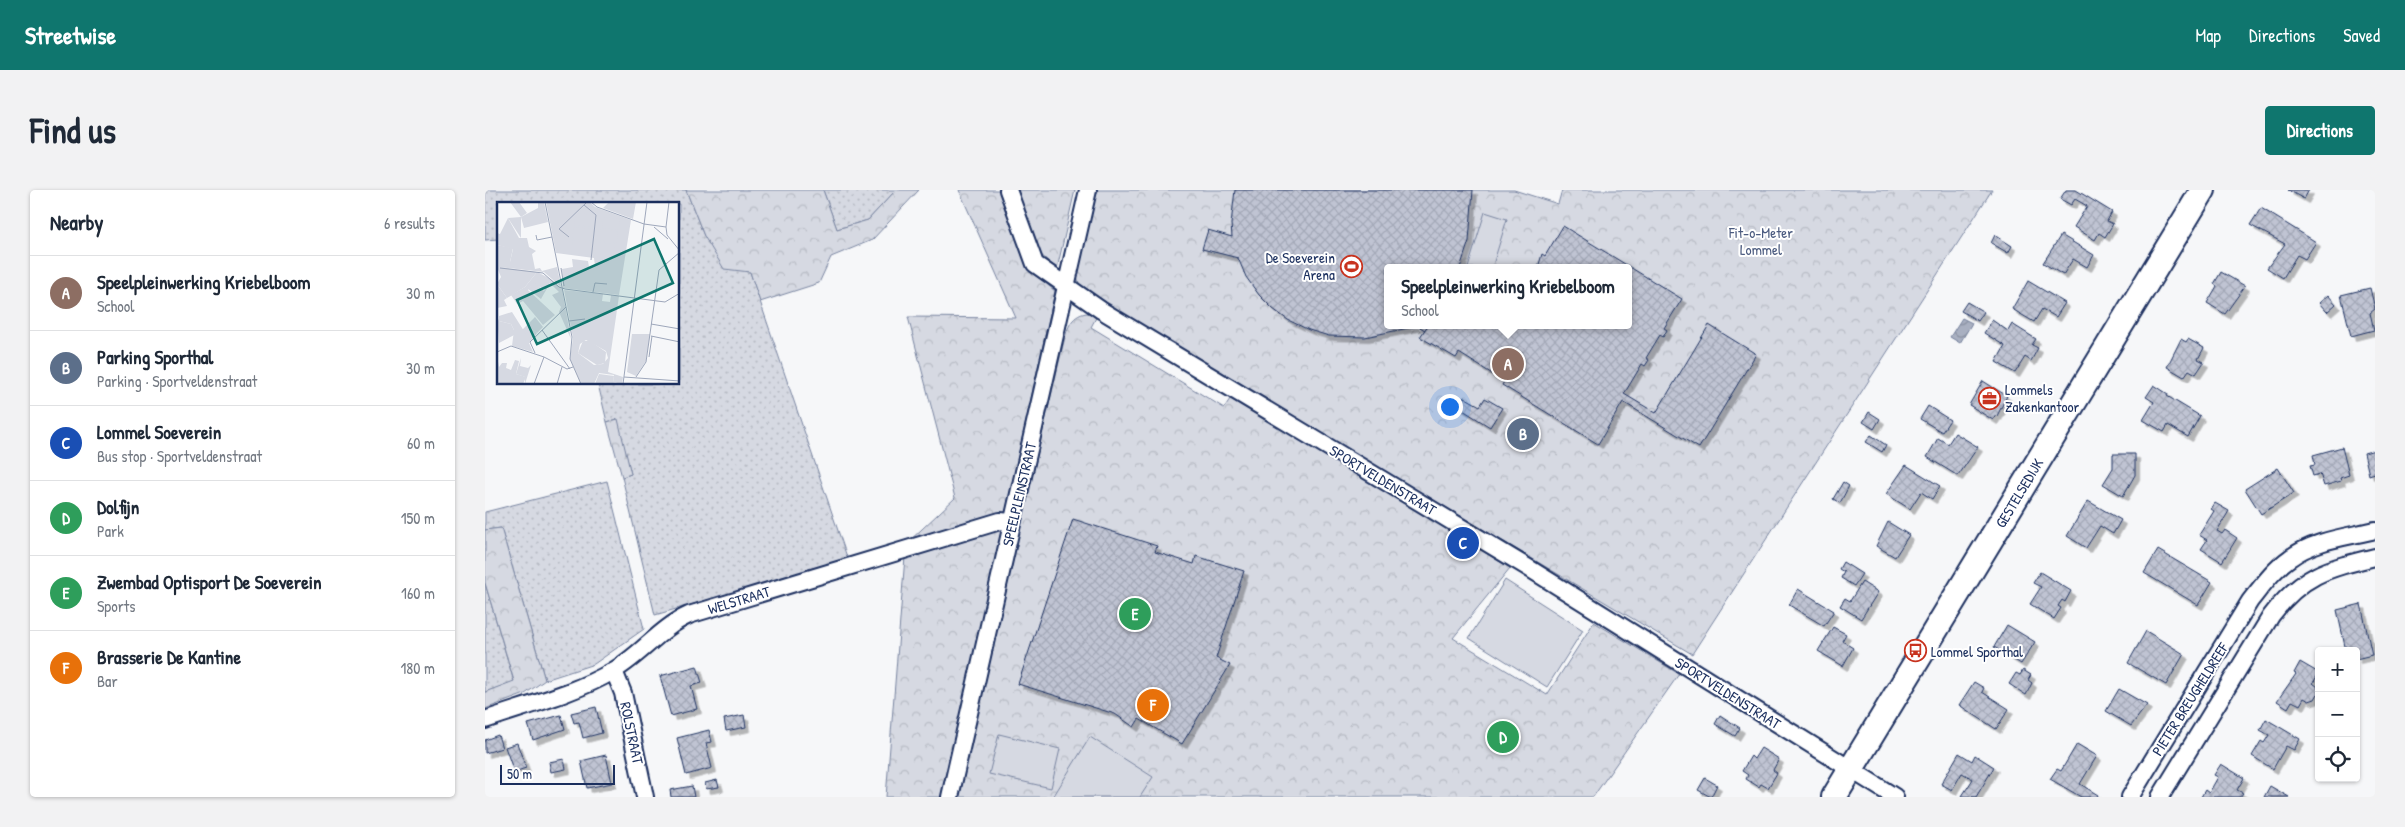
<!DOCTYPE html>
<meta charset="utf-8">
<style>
:root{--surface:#fff;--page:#f2f2f3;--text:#1f2937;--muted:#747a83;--line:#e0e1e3;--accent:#0f766e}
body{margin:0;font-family:"Patrick Hand",sans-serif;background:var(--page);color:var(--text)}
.controls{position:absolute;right:15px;bottom:15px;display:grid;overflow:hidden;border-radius:5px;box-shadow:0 1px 4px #0004}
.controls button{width:45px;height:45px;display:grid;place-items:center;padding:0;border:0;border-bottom:1px solid var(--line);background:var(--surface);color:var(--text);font:25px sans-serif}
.scale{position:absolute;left:15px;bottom:12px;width:115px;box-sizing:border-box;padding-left:5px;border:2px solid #1b2f5e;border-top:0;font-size:14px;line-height:18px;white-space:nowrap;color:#1b2f5e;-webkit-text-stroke:4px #fff;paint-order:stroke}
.you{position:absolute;left:964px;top:216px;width:18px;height:18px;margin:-12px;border:4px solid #fff;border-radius:50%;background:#1a73e8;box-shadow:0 0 0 8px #1a73e833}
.badge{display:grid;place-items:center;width:32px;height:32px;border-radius:50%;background:var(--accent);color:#fff;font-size:16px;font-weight:700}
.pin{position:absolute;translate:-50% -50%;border:2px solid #fff;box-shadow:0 1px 5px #0006}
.popup{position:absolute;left:899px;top:74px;width:248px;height:65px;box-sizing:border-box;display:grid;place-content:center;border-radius:5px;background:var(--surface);filter:drop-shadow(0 1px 4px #0005);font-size:16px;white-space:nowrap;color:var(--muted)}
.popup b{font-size:19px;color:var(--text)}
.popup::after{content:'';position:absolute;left:50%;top:100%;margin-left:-10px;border:10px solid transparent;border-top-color:var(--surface)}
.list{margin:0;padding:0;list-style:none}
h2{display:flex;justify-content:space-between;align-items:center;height:65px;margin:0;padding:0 20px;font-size:21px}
h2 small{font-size:16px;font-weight:400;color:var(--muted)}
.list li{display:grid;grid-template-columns:32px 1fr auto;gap:15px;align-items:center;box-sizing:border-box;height:75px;padding:0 20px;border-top:1px solid var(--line)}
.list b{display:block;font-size:19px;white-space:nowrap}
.list p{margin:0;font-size:16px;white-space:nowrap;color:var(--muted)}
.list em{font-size:16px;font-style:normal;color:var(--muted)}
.icon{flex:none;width:28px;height:28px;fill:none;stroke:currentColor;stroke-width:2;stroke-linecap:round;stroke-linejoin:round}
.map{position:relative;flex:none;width:1890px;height:607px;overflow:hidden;border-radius:5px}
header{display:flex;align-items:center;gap:30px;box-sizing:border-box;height:70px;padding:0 25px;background:var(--accent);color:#fff}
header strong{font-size:24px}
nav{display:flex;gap:28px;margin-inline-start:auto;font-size:18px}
.intro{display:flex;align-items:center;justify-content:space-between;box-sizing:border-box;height:120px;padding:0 30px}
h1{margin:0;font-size:35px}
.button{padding:12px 22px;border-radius:5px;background:var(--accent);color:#fff;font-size:18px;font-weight:700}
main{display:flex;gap:30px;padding:0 30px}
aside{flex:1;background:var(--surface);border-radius:5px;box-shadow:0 1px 4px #0004}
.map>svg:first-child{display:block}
.grass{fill:url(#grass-dots);stroke:#7884a0}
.forest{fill:url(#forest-crowns);stroke:#7884a0;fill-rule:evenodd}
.pitch{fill:#d6d9e2;stroke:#7884a0}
.water{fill:url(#water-waves);stroke:#707c99}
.building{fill:url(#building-cross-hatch);stroke:#1b2f5e;filter:url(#shadow)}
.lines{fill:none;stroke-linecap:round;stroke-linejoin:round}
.minor-casing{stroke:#1b2f5e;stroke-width:20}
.secondary-casing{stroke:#1b2f5e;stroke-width:28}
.minor{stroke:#fff;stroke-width:16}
.secondary{stroke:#fff;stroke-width:24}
.labels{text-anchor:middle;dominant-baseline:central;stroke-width:4;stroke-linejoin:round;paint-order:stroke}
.park-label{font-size:15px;fill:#4a5a7f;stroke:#fff}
.poi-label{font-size:15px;fill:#1b2f5e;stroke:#fff;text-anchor:start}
.street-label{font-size:15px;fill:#1b2f5e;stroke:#fff}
.inset-road{fill:none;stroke:#9ea7bb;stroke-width:1}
.view{fill:#0f766e;fill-opacity:0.15;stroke:#0f766e;stroke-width:2.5}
.inset-edge{fill:none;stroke:#1b2f5e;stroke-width:2.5}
</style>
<header>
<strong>Streetwise</strong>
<nav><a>Map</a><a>Directions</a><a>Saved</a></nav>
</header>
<div class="intro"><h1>Find us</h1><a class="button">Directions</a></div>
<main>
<aside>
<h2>Nearby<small>6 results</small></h2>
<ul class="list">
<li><span class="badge" style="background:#8d6e63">A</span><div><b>Speelpleinwerking Kriebelboom</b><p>School</p></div><em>30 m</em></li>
<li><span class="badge" style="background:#5c6f8a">B</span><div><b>Parking Sporthal</b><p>Parking · Sportveldenstraat</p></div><em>30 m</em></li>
<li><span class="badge" style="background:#1a4fb4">C</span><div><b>Lommel Soeverein</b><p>Bus stop · Sportveldenstraat</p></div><em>60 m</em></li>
<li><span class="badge" style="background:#2e9e5b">D</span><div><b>Dolfijn</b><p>Park</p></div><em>150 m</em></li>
<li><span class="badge" style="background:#2e9e5b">E</span><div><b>Zwembad Optisport De Soeverein</b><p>Sports</p></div><em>160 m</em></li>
<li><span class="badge" style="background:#e8710a">F</span><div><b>Brasserie De Kantine</b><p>Bar</p></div><em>180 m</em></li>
</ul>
</aside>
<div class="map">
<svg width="1890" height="607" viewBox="0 0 1890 607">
<defs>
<pattern id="grass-dots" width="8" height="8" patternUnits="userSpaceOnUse" patternTransform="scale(1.25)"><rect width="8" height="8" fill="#d6d9e2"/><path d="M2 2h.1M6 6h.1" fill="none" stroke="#b7bbc4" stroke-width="1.8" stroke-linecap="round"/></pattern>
<pattern id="forest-crowns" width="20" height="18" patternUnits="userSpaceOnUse" patternTransform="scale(1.25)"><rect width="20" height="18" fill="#d6d9e2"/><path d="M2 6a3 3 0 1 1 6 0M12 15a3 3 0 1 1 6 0" fill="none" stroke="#b7bbc4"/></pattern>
<pattern id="water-waves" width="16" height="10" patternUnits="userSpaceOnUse" patternTransform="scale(1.25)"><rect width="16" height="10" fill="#a9b0c1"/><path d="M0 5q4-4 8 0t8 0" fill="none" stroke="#8990a0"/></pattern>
<pattern id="building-cross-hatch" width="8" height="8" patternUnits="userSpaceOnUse" patternTransform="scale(1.25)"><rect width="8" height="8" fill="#c0c4d3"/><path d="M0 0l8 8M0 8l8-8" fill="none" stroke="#a4a9b8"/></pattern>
<filter id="shadow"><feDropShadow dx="4.5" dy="4.5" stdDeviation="0" flood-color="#0004"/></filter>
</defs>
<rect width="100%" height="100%" fill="#f6f7f9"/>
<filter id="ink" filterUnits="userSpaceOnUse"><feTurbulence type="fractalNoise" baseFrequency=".02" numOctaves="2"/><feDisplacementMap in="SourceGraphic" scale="10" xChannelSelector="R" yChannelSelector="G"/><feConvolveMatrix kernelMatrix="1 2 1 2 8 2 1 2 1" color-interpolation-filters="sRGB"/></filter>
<g filter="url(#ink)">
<g class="grass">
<polygon points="0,0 201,0 219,46 265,82 363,370 170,425 137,287 146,284 132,229 122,232 113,194 194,194 194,14 14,14 14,49 0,50"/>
<polygon points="338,0 411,0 383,30 352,39"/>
<polygon points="122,291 159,439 109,474 60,490 16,338 0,340 0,322"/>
<polygon points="0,393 29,492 0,502"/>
</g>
<g class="forest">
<polygon points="201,0 338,0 352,39 383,30 411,0 434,0 387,50 346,67 334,93 275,112 265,82 239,79 219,46"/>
<polygon points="474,0 517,0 541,69 553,87 570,101 457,607 401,607 421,354 470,308 423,127 531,128"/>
<polygon points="531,0 590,0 572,79 554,63"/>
<path d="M612,0H1029L1073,14L1077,0H1507L1207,464L603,104L595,97L591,82ZM903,78H1143V135H903Z"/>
<path d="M602,123L613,124L606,137L739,218L747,206L1025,378L968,448L1062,505L1109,432L1194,484L1108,607H472L578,155C582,140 585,125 602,123Z"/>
<polygon points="133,229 146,284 137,287 122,232"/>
<polygon points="16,338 60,490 40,504 0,519 0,502 29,491 0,393 0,340"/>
</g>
<g class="pitch">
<polygon points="1000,22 1022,29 1007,78 983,78"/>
<polygon points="1020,390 1098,440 1062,497 984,448"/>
<polygon points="514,544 575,559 566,598 504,584"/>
<polygon points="605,547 668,587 655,607 568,607"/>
</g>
<polygon class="water" points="1477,128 1487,133 1475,153 1465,147"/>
<g class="building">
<polygon points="750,0 988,0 984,51 975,78 903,78 903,135 943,135 940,140 933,136 880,147 844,146 824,140 803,130 788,119 774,105 761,87 753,68 717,59 723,40 747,47 746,34"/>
<polygon points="1581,0 1591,0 1627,22 1622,31 1628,34 1620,47 1614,43 1610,50 1589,37 1602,16 1590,9 1586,15 1575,9"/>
<polygon points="1803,0 1824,0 1819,9"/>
<polygon points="1776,18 1831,52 1820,69 1812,65 1798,88 1782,78 1800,54 1765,35"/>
<polygon points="1078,36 1197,109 1179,138 1182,140 1178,147 1175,145 1161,168 1164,170 1160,176 1157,174 1139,204 1171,223 1224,135 1271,164 1214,258 1138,212 1113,254 1017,195 1020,190 1011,183 1009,185 974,163 971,168 935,147 943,135 1143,135 1143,78 1053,78 1057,64 1060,66"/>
<polygon points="1510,45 1527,56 1523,63 1506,53"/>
<polygon points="1576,45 1609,65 1602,77 1588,69 1578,85 1558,73"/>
<polygon points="1736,82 1760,96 1740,124 1722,113 1732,96 1729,94"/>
<polygon points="1543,91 1580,113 1571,127 1557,119 1549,132 1527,119"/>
<polygon points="1885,98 1890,119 1885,123 1889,140 1866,146 1856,105"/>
<polygon points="1843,105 1851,114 1842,122 1834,113"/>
<polygon points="1482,112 1499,122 1493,131 1476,121"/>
<polygon points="1507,130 1523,141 1527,134 1551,149 1547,155 1553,158 1546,171 1540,167 1530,183 1511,172 1520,156 1499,143"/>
<polygon points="1696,149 1701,152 1703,149 1719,158 1713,169 1719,172 1711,184 1704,180 1699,187 1682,177"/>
<polygon points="1498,191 1522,206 1512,226 1511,225 1508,230 1484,215"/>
<polygon points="1669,195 1683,204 1682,206 1715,226 1703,247 1683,235 1679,242 1658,230 1669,212 1661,207"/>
<polygon points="979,207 995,216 1000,208 1017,218 1005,237 973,217"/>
<polygon points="1443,216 1465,230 1457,242 1435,229"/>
<polygon points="1384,222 1395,229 1389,239 1378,232"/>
<polygon points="1470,243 1493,257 1473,286 1442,267 1453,248 1463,254"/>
<polygon points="1386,245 1401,255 1397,262 1381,252"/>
<polygon points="1857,257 1864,285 1855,288 1856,291 1839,296 1835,284 1828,286 1825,276 1830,275 1828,265"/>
<polygon points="1890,260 1890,283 1884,285 1879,263"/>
<polygon points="1628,264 1650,264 1650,285 1638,306 1618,294 1628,278"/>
<polygon points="1421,275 1455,296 1447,309 1436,302 1425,319 1401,304"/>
<polygon points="1793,278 1809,303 1776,324 1760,299"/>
<polygon points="1358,292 1364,296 1355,313 1348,309"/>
<polygon points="1603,311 1636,330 1628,344 1615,336 1601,358 1582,346"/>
<polygon points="1730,313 1744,321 1732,341 1737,344 1740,340 1752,348 1737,372 1716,359 1722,350 1714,345 1729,321 1726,319"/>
<polygon points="588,329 672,356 670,362 709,374 711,366 759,381 731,468 745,475 697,554 654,529 649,537 630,524 533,494"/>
<polygon points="1403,332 1424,345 1410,367 1391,356"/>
<polygon points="1673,360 1727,392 1713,415 1659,383"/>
<polygon points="1358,372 1377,384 1369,396 1356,388 1359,382 1354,379"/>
<polygon points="1555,382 1586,401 1580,412 1577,410 1573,416 1576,418 1569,429 1545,414 1556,397 1548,393"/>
<polygon points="1377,392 1393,402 1376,429 1355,416 1360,408 1365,411"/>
<polygon points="1313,399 1349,421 1339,436 1304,415"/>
<polygon points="1876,414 1887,465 1871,469 1871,461 1861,461 1852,420"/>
<polygon points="1522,435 1550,452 1536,474 1509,457"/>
<polygon points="1348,437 1361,444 1357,451 1368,458 1358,476 1333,461"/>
<polygon points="1661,441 1699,464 1681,495 1643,473"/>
<polygon points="1815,472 1834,483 1828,493 1833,497 1834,502 1830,509 1824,511 1819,508 1815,515 1807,511 1803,518 1792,511 1811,484 1809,483"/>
<polygon points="212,476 217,493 206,496 212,519 186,526 175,486"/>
<polygon points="1538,480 1546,485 1543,490 1547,493 1541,505 1524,494 1531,483 1535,485"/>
<polygon points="1489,492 1499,498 1497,502 1524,519 1511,539 1474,515"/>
<polygon points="1634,499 1662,515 1646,536 1621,521"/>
<polygon points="111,517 117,543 98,548 94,532 89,533 86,523"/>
<polygon points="76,525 80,539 48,550 43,534"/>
<polygon points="259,525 261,537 241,541 239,529"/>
<polygon points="1235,525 1255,538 1250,546 1230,534"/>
<polygon points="1781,529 1815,549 1809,560 1801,556 1788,579 1767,566 1776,551 1779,553 1784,545 1775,540"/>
<polygon points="224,540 227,552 221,553 227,578 201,585 192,548"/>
<polygon points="13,545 17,558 0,563 0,550"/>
<polygon points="32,553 41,578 29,582 20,557"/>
<polygon points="1592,554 1612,566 1595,594 1613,605 1612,607 1596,607 1565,589 1572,579 1576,581"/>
<polygon points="1276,558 1294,569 1288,580 1292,583 1283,598 1276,594 1274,597 1261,589 1263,585 1257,581 1266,566 1269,569"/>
<polygon points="1474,563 1487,571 1490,565 1509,577 1491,607 1477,606 1488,589 1477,583 1467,600 1456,594"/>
<polygon points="121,565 127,593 102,598 96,571"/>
<polygon points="79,569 81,579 66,582 64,572"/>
<polygon points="1736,574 1759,588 1752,600 1758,603 1755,607 1716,607 1720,600 1724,603 1733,587 1729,585"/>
<polygon points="1220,588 1232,595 1226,607 1213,600"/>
<polygon points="232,590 234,597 221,599 220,593"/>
<polygon points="207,596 209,607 186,607 185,600"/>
<polygon points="1785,596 1804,607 1779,607"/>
</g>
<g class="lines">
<defs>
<g id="minor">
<polyline points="523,0 550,74 616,120 1042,377 1410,607"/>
<polyline points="129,481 138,503 160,607"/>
<path d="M0,530C40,516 91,503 128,481C156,465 175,438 204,425L515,331L527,332"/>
<polyline points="465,607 603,0"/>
<path d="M1645,607L1765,411C1777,396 1789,379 1805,368C1829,350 1862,347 1890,340"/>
<path d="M1675,607L1786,426C1817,385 1841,379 1890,367"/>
</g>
<polyline id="secondary" points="1349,607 1718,0"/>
</defs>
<use href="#minor" class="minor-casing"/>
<use href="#secondary" class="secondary-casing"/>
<use href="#minor" class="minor"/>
<use href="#secondary" class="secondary"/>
</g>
</g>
<defs>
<symbol id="stadium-ring" viewBox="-11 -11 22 22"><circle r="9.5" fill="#fff" stroke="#c8321e" stroke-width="1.5"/><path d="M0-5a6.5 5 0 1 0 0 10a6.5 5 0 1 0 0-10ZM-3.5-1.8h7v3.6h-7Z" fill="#c8321e"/></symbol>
<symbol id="office-ring" viewBox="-11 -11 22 22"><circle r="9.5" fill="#fff" stroke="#c8321e" stroke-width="1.5"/><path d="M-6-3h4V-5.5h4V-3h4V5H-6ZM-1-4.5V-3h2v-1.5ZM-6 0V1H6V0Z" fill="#c8321e"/></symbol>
<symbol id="bus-ring" viewBox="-11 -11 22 22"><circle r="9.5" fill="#fff" stroke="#c8321e" stroke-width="1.5"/><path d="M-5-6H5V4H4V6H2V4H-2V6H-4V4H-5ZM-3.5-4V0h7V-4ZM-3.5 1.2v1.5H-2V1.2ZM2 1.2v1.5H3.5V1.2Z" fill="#c8321e"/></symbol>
</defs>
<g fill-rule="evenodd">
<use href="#stadium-ring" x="854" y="64" width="25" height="25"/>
<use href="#office-ring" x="1492" y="196" width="25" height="25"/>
<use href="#bus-ring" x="1418" y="448" width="25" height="25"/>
</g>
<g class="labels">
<g class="park-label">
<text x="1276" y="42">Fit-o-Meter<tspan x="1276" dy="17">Lommel</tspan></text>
</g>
<g class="poi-label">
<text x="850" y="67" text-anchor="end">De Soeverein<tspan x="850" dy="17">Arena</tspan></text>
<text x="1520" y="199">Lommels<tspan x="1520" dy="17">Zakenkantoor</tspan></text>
<text x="1446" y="461">Lommel Sporthal</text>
</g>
<g class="street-label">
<text transform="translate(898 290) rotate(31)">SPORTVELDENSTRAAT</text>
<text transform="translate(1534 303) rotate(-59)">GESTELSEDIJK</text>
<text transform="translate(534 304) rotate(-77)">SPEELPLEINSTRAAT</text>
<text transform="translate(254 410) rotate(-17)">WELSTRAAT</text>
<text transform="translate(1243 503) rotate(32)">SPORTVELDENSTRAAT</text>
<text transform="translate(1705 509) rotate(-58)">PIETER BREUGHELDREEF</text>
<text transform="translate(147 543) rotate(78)">ROLSTRAAT</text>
</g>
</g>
<g transform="translate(12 12)">
<rect width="182" height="182" fill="#f6f7f9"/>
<path d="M13,0H22L30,11L24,15V36L11,16L24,15ZM0,43L16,46L13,60L1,65ZM40,70L54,77L49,88L36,82L31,88L58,113L46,123L26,99L20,102L14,93L28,85ZM0,82L10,96L7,98L10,104L0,106ZM0,114L2,119L14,122L19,132L2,141ZM38,115L46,125L40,131L30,123L38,132L32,138L25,128ZM0,154L2,165L5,161H10L9,166L14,168L18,158L22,159L19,172L29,175L26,182H0Z" fill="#d6d9e2"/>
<path d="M41,0H47L51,20L27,26L24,15L41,6ZM49,0H93L98,5L134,18L122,93L66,86L65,67L76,65L75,57L91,59L92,65L98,64L97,56L59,51ZM112,0H139L136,17L106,6ZM11,16L22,36H30L32,45L39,49L35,52L38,67L43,66L45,69L60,65L64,85L47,70L1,65L40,70L28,85L10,96L0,82L4,75L0,65L2,58L13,60L16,47L0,43V31L3,32ZM54,77L65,87L74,137L62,110L64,105L55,93L62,90L53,81L44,97L31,87L37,80L47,89ZM67,88L106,92L105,99L113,100L114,93L122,94L111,170L126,175L125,182L116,180L117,173L102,171L97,182H84L73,157L76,136ZM89,138L109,149L111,156L106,162L97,163L81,151L83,142ZM15,110L32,137L38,132L30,123L40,131L32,141L36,150L15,144L17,128L14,122L2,119V114ZM135,132H153L149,159L139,174L130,170ZM24,156L23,164L31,166L34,163L28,182V175L19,172Z" fill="#d6d9e2" fill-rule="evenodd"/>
<path d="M73,0H88L62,26L55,18ZM79,11L98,13L97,25L77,23ZM106,15L123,17L122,28L105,26ZM77,25L96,27L94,39L75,36ZM102,27L121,30L120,41L100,38ZM76,38L95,41L93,53L74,51ZM98,40L118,42L116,54L97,51ZM86,139H93L109,150L108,161L100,163L81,151ZM91,160L99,177L89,181L82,164ZM102,172L117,174L116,180L121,182H98Z" fill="#d6d9e2"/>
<path class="inset-road" d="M48,0L75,135L73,157L84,182M94,0L100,5L147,22L169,25L170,33L183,49M87,3L99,13L94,58M157,25L171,37M169,25L172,0M39,33L40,38L55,35M72,35L62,27L90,0M3,66L46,71L62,85L68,87L168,100L183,91M64,66L67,84M96,90L98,81L110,82M72,119L88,117M154,122L183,127M45,128L73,167M154,134L183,140M0,150L14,144L47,155L70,167L76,165M38,151L33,140L69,105M152,155L155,134M127,175L183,179M139,175L149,160L162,68L183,50M37,182L47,155M60,182L65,165M126,182L150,0"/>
<path class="view" d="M157,37L176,81L40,142L20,98Z"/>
<rect width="182" height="182" class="inset-edge"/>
</g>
</svg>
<div class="controls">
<button>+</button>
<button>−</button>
<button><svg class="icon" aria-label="locate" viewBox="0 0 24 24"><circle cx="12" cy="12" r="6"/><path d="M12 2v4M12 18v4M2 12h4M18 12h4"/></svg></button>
</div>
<div class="scale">50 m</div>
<div class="you"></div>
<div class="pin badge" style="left:1023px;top:174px;background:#8d6e63">A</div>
<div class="popup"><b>Speelpleinwerking Kriebelboom</b>School</div>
<div class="pin badge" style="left:1038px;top:244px;background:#5c6f8a">B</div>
<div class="pin badge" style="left:978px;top:353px;background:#1a4fb4">C</div>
<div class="pin badge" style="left:1018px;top:547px;background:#2e9e5b">D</div>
<div class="pin badge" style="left:650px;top:424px;background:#2e9e5b">E</div>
<div class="pin badge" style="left:668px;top:515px;background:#e8710a">F</div>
</div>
</main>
